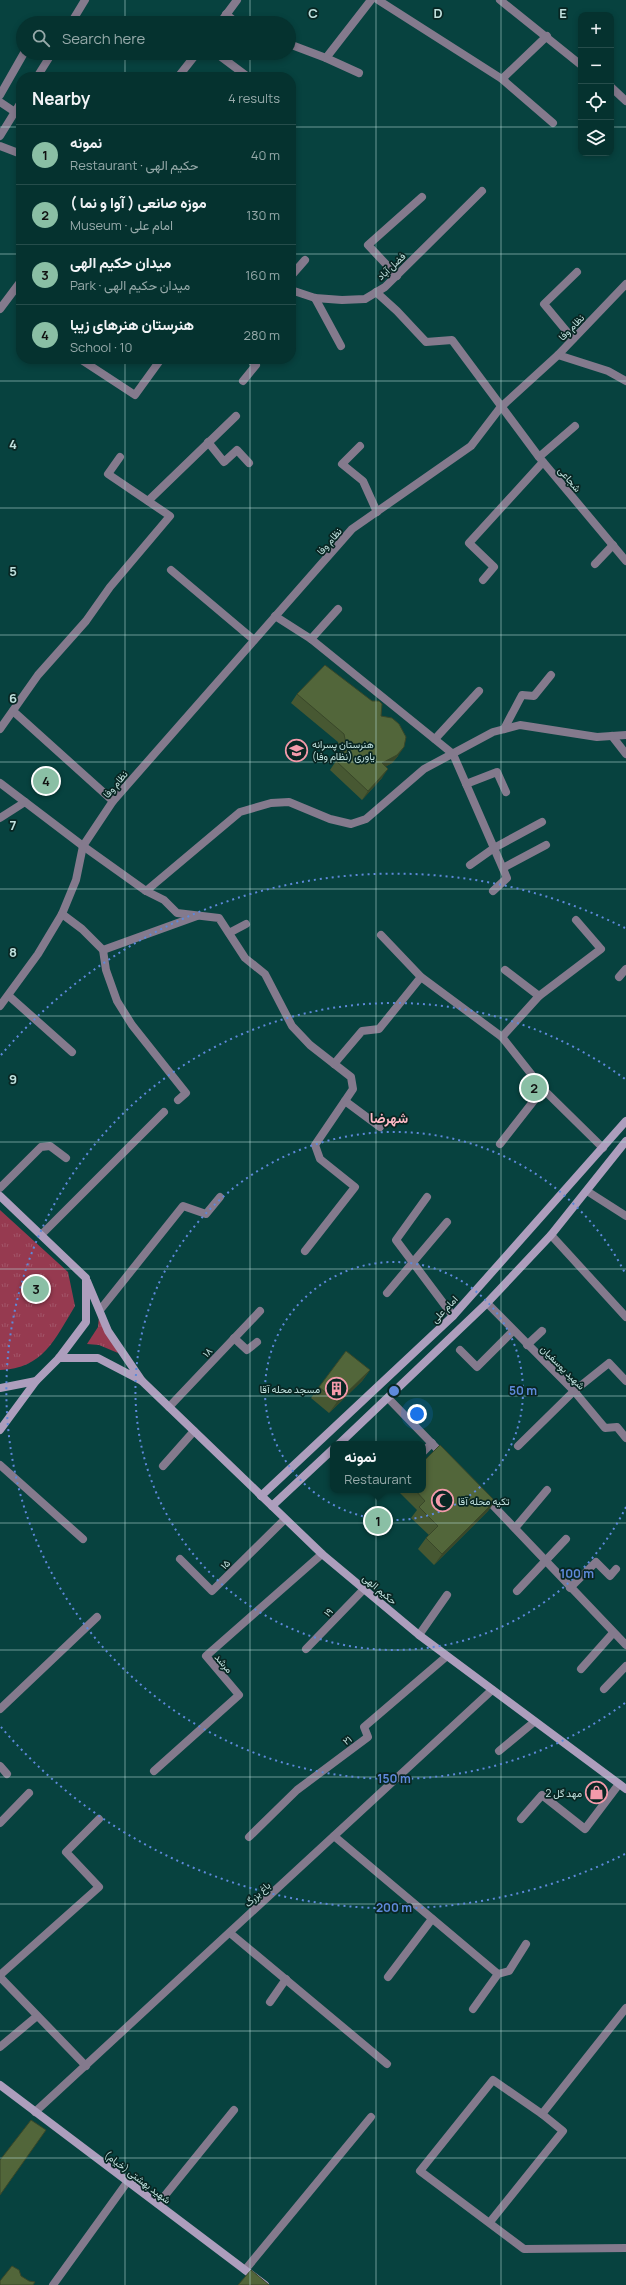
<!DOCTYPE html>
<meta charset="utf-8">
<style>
:root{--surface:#05322f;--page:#0e3a37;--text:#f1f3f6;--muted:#97aaaa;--line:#264d4b;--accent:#8abfa5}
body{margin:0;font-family:Manrope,Vazirmatn,sans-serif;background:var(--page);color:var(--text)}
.controls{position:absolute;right:12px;top:12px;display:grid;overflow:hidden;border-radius:8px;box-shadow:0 2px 6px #0003}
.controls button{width:36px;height:36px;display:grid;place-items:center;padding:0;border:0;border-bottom:1px solid var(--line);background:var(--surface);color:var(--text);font:20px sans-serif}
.you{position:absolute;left:417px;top:1414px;width:14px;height:14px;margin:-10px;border:3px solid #fff;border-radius:50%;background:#1a73e8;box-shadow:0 0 0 6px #1a73e833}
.badge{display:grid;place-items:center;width:26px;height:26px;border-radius:50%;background:var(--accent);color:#111;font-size:13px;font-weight:700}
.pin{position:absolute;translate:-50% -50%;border:2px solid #fff;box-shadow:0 1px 4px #0006}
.popup{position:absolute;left:330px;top:1441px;width:96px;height:52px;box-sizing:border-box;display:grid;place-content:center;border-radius:8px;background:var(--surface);filter:drop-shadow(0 1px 3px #0005);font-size:13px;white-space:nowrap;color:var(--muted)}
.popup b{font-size:15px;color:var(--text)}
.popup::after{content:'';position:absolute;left:50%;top:100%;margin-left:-8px;border:8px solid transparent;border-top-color:var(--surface)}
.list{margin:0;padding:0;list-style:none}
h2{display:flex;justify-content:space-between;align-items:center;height:52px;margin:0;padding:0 16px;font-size:17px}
h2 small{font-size:13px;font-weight:400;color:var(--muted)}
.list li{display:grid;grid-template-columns:26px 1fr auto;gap:12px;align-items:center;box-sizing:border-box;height:60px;padding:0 16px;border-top:1px solid var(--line)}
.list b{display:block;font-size:15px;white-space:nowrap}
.list p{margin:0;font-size:13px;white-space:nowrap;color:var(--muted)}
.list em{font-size:13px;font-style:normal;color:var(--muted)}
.icon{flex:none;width:22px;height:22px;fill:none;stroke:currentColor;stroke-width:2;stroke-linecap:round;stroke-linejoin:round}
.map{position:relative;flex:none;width:626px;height:2285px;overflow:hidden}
.search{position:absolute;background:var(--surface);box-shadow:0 2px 6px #0003;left:16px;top:16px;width:280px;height:44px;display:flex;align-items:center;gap:10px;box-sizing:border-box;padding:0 14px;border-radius:22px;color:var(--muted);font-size:15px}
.panel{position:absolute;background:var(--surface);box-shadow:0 2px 6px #0003;left:16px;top:72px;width:280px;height:292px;border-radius:16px}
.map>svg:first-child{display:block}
.grass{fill:url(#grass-tufts)}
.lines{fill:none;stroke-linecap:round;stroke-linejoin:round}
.minor{stroke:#847a8d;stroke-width:8}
.tertiary{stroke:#847a8d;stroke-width:8}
.secondary{stroke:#ad9ebd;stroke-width:8}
.wall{fill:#475832}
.shaded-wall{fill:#394729}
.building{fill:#52663a;stroke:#394729}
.grid{fill:none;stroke:#c0e1de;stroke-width:1;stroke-opacity:0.55}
.ring{fill:none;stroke:#5e89da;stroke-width:2;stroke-dasharray:2 4}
.labels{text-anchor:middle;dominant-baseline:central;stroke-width:3.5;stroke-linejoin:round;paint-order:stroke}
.street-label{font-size:10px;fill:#c0e1de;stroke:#082623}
.poi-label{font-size:10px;fill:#c0e1de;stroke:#082623;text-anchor:start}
.district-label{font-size:14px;font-weight:bold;fill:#febac5;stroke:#082623}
.grid-label{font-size:13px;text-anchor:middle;font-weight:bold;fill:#c0e1de;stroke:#082623;stroke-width:3.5;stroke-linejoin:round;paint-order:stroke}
.centre{fill:#5e89da;stroke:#082623;stroke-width:2}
.ring-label{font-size:12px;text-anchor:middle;font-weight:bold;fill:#5e89da;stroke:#082623;stroke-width:3.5;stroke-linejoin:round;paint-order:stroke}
</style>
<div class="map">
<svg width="626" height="2285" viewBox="0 0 626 2285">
<defs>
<pattern id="grass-tufts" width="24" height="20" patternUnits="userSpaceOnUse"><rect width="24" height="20" fill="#963a50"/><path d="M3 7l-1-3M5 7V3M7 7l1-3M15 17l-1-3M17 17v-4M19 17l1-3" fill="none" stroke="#a35669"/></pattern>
</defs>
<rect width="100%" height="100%" fill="#07423f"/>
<g class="grass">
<path d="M0,1210L68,1272L75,1306C55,1339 43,1369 0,1370Z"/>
<polygon points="99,1316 118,1353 99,1345 87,1344 98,1327"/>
</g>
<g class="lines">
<g class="minor">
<polyline points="378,0 502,79 547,36"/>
<polyline points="500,0 581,65"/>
<polyline points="226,14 237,23"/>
<polyline points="71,23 85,0"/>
<polyline points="289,44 326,58 371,0"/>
<polyline points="216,53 248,77"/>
<polyline points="326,58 359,73"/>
<polyline points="37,77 52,53"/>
<polyline points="502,79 553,123"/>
<polyline points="611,87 626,101"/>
<polyline points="0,95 24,53"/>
<polyline points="0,102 15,112"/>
<polyline points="0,136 21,102"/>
<polyline points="0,146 21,154"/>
<polyline points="291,276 305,260"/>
<polyline points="397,276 368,245 422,197"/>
<polyline points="291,290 315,298 342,300 365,299 385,287 482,191"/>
<polyline points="376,292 397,311 426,342 452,340 539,457 626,561"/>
<polyline points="315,298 341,346"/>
<polyline points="573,339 544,304 577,272"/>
<polyline points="558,355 608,371 626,381"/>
<polyline points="80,359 135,395 161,359"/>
<polyline points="243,381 256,365 249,359"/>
<polyline points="208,442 224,462 237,450 249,463"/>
<polyline points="360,446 342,464 363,481 377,512"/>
<polyline points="539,457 575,426"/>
<polyline points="148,501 236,416"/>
<polyline points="595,564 613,545"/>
<polyline points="171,570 254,640"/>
<polyline points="483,580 494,567 469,543 543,462"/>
<polyline points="275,616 311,639 453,754 507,878 493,891"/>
<polyline points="311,639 338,609"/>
<polyline points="13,711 113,801"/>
<polyline points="0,729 38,675 86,621 110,587 170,516 108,474 120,457"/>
<polyline points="504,729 522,695 534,696 551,675"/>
<polyline points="612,736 626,754"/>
<polyline points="435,739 479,691"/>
<polyline points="466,784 497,772 506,792"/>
<polyline points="0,818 25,802"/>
<polyline points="83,846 146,891 240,812 271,803 289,802 330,819 351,824 366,819 424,769 493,732 520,725 597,737 626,735"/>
<polyline points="470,865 494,848 542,822"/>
<polyline points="503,868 546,845"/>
<polyline points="146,891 164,900 177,913 219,918 245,958 265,974 292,1026 310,1045 351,1077 353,1089 315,1145 320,1159 355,1187 305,1251"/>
<polyline points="62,914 82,929 103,950 106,970 117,1001 132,1025 186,1093 178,1100"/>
<polyline points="229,933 246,924"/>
<polyline points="381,935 421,977 502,1037 543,1089 603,1148"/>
<polyline points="103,950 197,916"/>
<polyline points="505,970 539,996"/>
<polyline points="619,977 626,969"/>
<polyline points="9,996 72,1052"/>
<polyline points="502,1037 539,996 601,949 576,920"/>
<polyline points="334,1064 362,1031 379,1029 421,977"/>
<polyline points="345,1101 380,1127"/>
<polyline points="500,1144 543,1089"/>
<polyline points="0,1188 41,1147 50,1146 66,1158"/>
<polyline points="587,1191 626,1216"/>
<polyline points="427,1197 396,1240 453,1316"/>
<polyline points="42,1234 164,1112"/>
<polyline points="551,1235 626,1317"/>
<polyline points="387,1293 447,1222"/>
<polyline points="487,1303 574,1391 605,1428 617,1427 626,1438"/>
<polyline points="100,1310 183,1206 206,1214 220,1197"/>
<polyline points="234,1338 247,1350 257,1342"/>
<polyline points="527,1345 542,1331"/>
<polyline points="460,1350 477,1367 513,1331"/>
<polyline points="388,1398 444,1456"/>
<polyline points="169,1407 260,1311"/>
<polyline points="518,1446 574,1391 609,1363 626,1381"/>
<polyline points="423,1452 432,1443"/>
<polyline points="0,1465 83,1539"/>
<polyline points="163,1466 194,1431"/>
<polyline points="485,1497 626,1645"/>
<polyline points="515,1528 547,1490"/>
<polyline points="180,1559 212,1591 285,1519"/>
<polyline points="570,1588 596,1562 610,1576 616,1569"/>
<polyline points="517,1591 566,1539"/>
<polyline points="419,1635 447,1595"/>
<polyline points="306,1649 364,1589"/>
<polyline points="581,1669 613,1633"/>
<polyline points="604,1689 626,1666"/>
<polyline points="0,1709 97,1617"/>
<polyline points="499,1751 534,1722"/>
<polyline points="0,1766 7,1774"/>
<polyline points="154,1771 239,1695 206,1656 322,1554"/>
<polyline points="521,1819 542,1795 585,1829 619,1784"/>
<polyline points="0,1823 29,1793"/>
<polyline points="334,1836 498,1974"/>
<polyline points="249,1837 297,1790 368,1737 364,1727 447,1656"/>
<polyline points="230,1933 387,2064"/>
<polyline points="0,1975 99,1887 66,1852 99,1819"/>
<polyline points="0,1977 86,2066"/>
<polyline points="388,1977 432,1919"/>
<polyline points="270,2002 286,1979"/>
<polyline points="626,2008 542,2114 493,2080 420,2171 524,2249 626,2248"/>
<polyline points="473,2009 498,1974 509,1971 526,1944"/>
<polyline points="0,2047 37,2016"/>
<polyline points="158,2204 234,2110"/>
<polyline points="490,2222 563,2131 542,2114"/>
<polyline points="245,2270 371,2117"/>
<polyline points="53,2285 128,2181"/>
</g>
<g class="tertiary">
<polyline points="220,23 237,0"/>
<polyline points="178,77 197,53"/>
<polyline points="0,309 21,281"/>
<polyline points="0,783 83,846"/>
<polyline points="0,1006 38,954 62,914 76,880 83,846 113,801 352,529 471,446 500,408 558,355 626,284"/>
<polyline points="35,2112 492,1690"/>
</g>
<g class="secondary">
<polyline points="0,1196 86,1278 86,1322 59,1358 36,1381 0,1388"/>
<polyline points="59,1358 98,1358 142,1381 108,1331 87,1281"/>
<polyline points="142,1381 322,1554 419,1635 626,1789"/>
<polyline points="0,1430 36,1381"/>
<polyline points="339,1444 487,1303 551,1235 626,1141"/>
<polyline points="261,1496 453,1316 626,1121"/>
<polyline points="272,1506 333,1449"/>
<polyline points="0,2085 265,2285"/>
</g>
</g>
<g class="wall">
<polygon points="297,694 381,716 398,756 392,763 385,767 382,778 362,800 330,770 336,761 341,756 338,742 291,703"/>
<polygon points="370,1370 362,1381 329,1413 311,1398 319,1387"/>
<polygon points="398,1490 423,1490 495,1501 488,1511 434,1565 418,1549 426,1538 429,1535 411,1518 417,1510 398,1491"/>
</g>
<g class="shaded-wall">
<polygon points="404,747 398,756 392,763 376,772 382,763"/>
<polygon points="388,769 382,778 362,800 368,791"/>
<polygon points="370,1370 362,1381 329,1413 337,1402"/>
<polygon points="495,1501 488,1511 434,1565 442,1554"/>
</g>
<g class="building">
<polygon points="325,665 372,701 379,701 382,704 381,716 392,718 399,724 406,737 404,747 397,755 382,763 388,769 368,791 336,761 347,749 344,734 297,694"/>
<polygon points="346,1351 370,1370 337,1402 319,1387"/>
<polygon points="440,1445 495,1501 442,1554 426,1538 438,1526 419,1507 425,1501 415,1490 423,1490 423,1462"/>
<polygon points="31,2120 46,2130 0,2195 0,2160"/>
<polygon points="12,2266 19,2270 21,2276 29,2281 35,2282 33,2285 0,2285 0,2281"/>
<polygon points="251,2270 269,2285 238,2285"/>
</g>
<path class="grid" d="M125,0V23M250,0V23M376,0V2285M501,0V2285M125,53V77M250,53V77M0,127H21M291,127H581M611,127H626M0,254H21M291,254H626M125,359V2285M250,359V2285M0,381H626M0,508H626M0,635H626M0,762H626M0,889H626M0,1016H626M0,1142H626M0,1269H626M0,1396H626M0,1523H626M0,1650H626M0,1777H626M0,1904H626M0,2031H626M0,2158H626"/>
<g class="ring">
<circle cx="394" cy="1391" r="129"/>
<path d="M626 1507A259 259 0 1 1 626 1275"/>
<path d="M625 1703A388 388 0 1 1 625 1079"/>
<path d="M625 1854A517 517 0 0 1 1 1727M1 1055A517 517 0 0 1 625 928"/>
</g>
<defs>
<symbol id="school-ring" viewBox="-11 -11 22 22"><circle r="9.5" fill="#082623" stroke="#f39aaa" stroke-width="1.5"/><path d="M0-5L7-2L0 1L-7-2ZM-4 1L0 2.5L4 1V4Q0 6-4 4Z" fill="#f39aaa"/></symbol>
<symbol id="building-ring" viewBox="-11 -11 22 22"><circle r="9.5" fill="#082623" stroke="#f39aaa" stroke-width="1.5"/><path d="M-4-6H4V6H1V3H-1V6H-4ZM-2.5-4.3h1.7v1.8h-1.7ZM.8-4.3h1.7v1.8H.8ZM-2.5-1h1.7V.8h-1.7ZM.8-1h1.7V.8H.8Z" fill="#f39aaa"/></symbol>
<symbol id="mosque-ring" viewBox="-11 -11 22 22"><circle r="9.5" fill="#082623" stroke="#f39aaa" stroke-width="1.5"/><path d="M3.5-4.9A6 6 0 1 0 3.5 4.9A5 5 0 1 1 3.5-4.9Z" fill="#f39aaa"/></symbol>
<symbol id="shop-ring" viewBox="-11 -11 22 22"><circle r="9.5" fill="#082623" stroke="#f39aaa" stroke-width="1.5"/><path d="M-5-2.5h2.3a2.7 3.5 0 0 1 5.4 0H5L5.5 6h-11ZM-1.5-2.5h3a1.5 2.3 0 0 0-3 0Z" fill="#f39aaa"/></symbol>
</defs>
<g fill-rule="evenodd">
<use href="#school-ring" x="284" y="738" width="25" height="25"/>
<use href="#building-ring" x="324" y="1376" width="25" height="25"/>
<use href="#mosque-ring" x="430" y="1488" width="25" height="25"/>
<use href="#shop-ring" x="584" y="1780" width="25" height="25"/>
</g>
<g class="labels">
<g class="street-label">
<text transform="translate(391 266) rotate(-43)">فضل آباد</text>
<text transform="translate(571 327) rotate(-46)">نظام وفا</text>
<text transform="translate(570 479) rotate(50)">شجاعی</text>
<text transform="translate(329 541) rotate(-49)">نظام وفا</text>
<text transform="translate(115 784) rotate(-50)">نظام وفا</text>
<text transform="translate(444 1309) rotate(-46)">امام علی</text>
<text transform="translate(207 1352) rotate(-47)">۱۸</text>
<text transform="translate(563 1367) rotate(45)">شهید یوسفیان</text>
<text transform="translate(225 1564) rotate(-45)">۱۵</text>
<text transform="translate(380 1589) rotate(40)">حکیم الهی</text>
<text transform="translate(328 1612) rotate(-46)">۱۹</text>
<text transform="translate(224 1663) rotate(49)">مرشد</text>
<text transform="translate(347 1740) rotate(-36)">۲۱</text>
<text transform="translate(257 1894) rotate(-43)">باغ بزرگ</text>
<text transform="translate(138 2177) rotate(37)">شهید بهشتی (خیام)</text>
</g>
<g class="poi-label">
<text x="312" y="744">هنرستان پسرانه<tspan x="312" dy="12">یاوری (نظام وفا)</tspan></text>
<text x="320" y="1389" text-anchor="end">مسجد محله آقا</text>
<text x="458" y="1501">تکیه محله آقا</text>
<text x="582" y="1793" text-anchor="end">مهد گل 2</text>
</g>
<g class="district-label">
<text x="389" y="1117">شهرضا</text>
</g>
</g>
<g class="grid-label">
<text x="313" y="18">C</text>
<text x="438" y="18">D</text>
<text x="563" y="18">E</text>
<text x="13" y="449">4</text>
<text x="13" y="576">5</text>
<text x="13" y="703">6</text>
<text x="13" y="830">7</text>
<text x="13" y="957">8</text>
<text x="13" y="1084">9</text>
</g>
<circle cx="394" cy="1391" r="6" class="centre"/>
<g class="ring-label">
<text x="523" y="1395">50 m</text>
<text x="577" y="1578">100 m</text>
<text x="394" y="1783">150 m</text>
<text x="394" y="1912">200 m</text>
</g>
</svg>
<div class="controls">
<button>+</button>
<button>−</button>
<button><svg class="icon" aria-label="locate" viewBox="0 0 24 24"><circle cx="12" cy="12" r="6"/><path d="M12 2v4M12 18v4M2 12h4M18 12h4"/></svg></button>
<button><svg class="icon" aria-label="layers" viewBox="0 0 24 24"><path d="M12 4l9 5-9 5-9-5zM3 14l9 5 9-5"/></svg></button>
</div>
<div class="you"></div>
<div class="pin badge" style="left:378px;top:1521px">1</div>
<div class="popup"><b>نمونه</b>Restaurant</div>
<div class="pin badge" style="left:534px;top:1088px">2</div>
<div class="pin badge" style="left:36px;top:1289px">3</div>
<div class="pin badge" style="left:46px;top:781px">4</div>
<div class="search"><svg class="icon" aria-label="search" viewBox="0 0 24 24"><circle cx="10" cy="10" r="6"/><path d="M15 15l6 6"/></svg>Search here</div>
<section class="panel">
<h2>Nearby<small>4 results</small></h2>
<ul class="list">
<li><span class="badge">1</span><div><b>نمونه</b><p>Restaurant · حکیم الهی</p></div><em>40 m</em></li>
<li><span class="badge">2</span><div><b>موزه صانعی ( آوا و نما )</b><p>Museum · امام علی</p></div><em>130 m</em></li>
<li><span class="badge">3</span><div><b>میدان حکیم الهی</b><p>Park · میدان حکیم الهی</p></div><em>160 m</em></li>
<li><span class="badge">4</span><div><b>هنرستان هنرهای زیبا</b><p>School · 10</p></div><em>280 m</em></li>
</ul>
</section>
</div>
